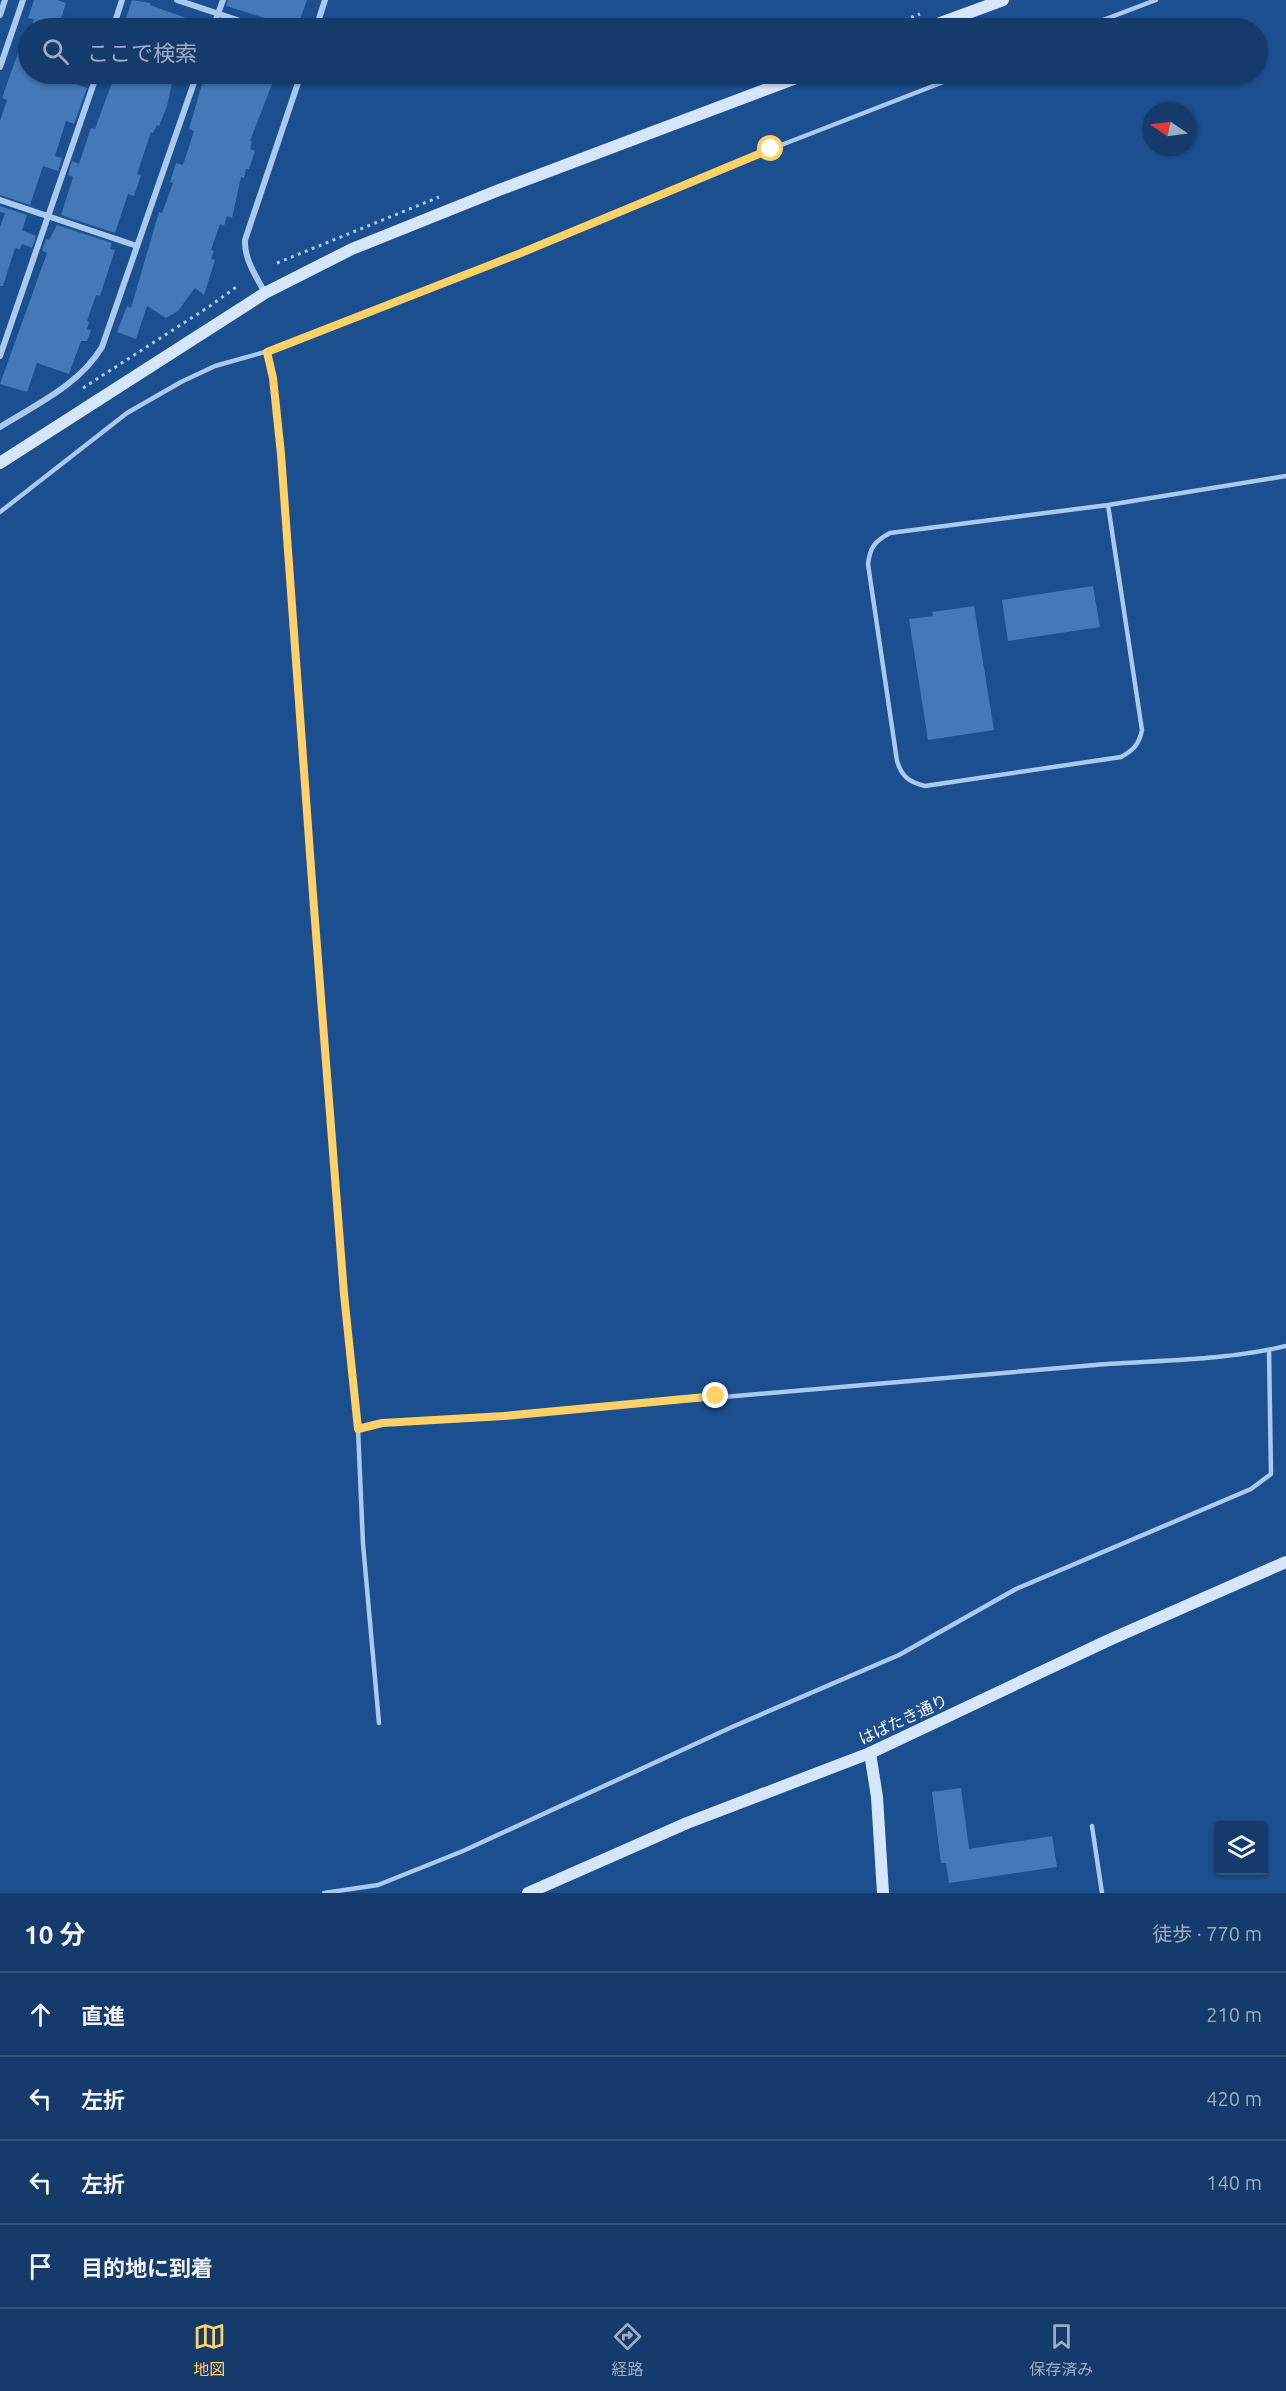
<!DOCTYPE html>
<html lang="ja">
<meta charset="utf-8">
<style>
:root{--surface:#143b6b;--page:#214673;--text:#f1f3f6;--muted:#9dadc1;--line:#33557e;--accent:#ffd166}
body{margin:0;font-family:Ubuntu,"Noto Sans JP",sans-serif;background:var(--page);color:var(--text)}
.controls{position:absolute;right:18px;bottom:18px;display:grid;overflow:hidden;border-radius:6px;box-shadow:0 2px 4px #0004}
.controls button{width:54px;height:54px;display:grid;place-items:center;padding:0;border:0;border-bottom:2px solid var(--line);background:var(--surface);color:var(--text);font:30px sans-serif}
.compass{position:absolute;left:1142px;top:102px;width:54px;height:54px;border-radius:50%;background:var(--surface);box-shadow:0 2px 4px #0004;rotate:283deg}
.stop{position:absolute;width:18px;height:18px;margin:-14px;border:4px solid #ffd166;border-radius:50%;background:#fff}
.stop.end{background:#ffd166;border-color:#fff;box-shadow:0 2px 6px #0008}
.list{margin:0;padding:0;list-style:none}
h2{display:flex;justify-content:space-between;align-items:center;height:78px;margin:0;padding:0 24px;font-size:26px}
h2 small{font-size:20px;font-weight:400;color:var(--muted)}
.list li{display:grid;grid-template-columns:39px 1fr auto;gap:18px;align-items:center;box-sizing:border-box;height:84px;padding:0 24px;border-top:2px solid var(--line)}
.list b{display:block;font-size:22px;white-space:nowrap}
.list em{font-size:20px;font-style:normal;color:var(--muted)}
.icon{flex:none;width:33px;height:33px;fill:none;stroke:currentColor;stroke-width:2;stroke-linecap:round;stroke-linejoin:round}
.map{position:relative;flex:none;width:1286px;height:1893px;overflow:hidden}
.search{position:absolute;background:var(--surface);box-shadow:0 2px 4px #0004;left:18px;right:18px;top:18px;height:66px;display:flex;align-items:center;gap:15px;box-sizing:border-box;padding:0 21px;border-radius:33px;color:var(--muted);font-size:22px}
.sheet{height:414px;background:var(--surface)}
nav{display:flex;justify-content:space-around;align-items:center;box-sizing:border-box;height:84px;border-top:2px solid var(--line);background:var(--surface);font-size:16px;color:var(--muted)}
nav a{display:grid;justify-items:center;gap:3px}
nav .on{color:var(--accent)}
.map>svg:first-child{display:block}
.building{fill:#4478b7}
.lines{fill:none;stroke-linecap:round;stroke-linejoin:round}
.path{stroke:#a9c9ee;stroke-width:3;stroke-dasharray:3 4.5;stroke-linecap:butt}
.lane{stroke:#a9c9ee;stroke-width:4.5}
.street{stroke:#a9c9ee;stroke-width:6}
.secondary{stroke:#d6e6fa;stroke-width:12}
.route{stroke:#ffd166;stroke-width:8}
.labels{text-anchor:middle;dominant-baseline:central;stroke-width:4.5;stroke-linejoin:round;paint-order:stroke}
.street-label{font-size:16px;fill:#fff;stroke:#1b4f8f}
</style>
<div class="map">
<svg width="1286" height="1893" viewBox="0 0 1286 1893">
<rect width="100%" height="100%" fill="#1b4f8f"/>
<g class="building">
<polygon points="34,0 57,0 66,3 58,28 31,28 34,19 28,18"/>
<polygon points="132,0 150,3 150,5 208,26 208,28 131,28 133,24 125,21"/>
<polygon points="228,0 307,0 297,28 226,6"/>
<polygon points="26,30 28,30 28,74 77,74 76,84 87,88 74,124 66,121 55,156 62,158 58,171 43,166 30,205 0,195 0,121 7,100 2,98"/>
<polygon points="115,74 174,74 167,106 159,126 157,125 153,133 151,132 137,174 141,175 134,196 128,194 115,233 61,215 73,177 68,175 72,161 79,164 91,128 95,129"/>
<polygon points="205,74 258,74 274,79 250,141 252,141 250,149 255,151 249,169 246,169 244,178 241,177 232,218 227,216 224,226 220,224 211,250 214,251 211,259 215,260 204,295 195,288 178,311 166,318 147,306 136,339 117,332 127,306 131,308 159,212 162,213 173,183 170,182 176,163 183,165 194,131 189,129"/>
<polygon points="0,206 27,215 22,230 36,236 32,248 22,244 20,249 15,248 3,286 0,286 0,227 5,213 0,212"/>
<polygon points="57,225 112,243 110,249 115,250 100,296 96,295 87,321 89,322 87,329 91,330 87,341 81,341 69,374 37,363 27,392 0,384 47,253 42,251 46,239 49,240"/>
<polygon points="1093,586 1100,627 1008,641 1002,600"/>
<polygon points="974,606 994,730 928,740 909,619 933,616 932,612"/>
<polygon points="961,1788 969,1849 1052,1836 1057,1867 949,1883 946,1863 941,1863 932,1792"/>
</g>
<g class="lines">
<g class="path">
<polyline points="883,28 920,14"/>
<polyline points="277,263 439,197"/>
<polyline points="83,388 210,306 239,285"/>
</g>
<g class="lane">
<polyline points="1082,28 1156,0"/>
<polyline points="266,352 273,378 281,454 313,895 344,1294 358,1429 363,1544 379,1723"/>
<path d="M1108,505L1142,730C1139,744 1134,750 1121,757L925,786C909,782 902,777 897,761L868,564C870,547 875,541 890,533L1108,505L1286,476"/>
<polyline points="0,512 127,413 181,382 215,366 279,348 521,253 771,149 964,74"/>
<path d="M358,1429L382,1423L504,1416L1095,1365C1159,1360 1223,1361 1286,1346"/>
<polyline points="1092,1826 1102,1893"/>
<polyline points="324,1893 378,1885 463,1851 732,1727 899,1655 1016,1589 1251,1489 1271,1474 1269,1350"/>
</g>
<g class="street">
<polyline points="177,0 261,28"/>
<polyline points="0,15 5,0"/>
<polyline points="113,28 122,0"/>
<polyline points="213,28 223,0"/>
<polyline points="316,28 325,0"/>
<polyline points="0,67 23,0"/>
<polyline points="0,200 137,246"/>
<path d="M265,293C256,276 244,259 245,240L301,74"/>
<polyline points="0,356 97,74"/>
<path d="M0,427C37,404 79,385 102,347L197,74"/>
</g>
<g class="secondary">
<polyline points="927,28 1003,0"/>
<polyline points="0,463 265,293 352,249 499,190 807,74"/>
<polyline points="870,1753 877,1797 883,1893"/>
<polyline points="528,1893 687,1823 870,1753 1109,1640 1286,1562"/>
</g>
</g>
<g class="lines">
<polyline class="route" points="716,1396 504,1416 382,1423 358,1429 344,1294 313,895 281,454 273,378 267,352 521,253 771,149"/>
</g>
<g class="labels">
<g class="street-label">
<text transform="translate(903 1719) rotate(-25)">はばたき通り</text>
</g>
</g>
</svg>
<div class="controls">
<button><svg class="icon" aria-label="layers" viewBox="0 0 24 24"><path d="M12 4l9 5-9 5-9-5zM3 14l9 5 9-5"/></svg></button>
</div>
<svg class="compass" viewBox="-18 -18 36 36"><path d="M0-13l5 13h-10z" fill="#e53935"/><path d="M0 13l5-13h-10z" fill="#9dadc1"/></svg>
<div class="stop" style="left:771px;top:149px"></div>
<div class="stop end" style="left:716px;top:1396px"></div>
<div class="search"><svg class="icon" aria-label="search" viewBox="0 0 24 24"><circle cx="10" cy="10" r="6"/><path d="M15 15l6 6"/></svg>ここで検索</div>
</div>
<section class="sheet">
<h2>10 分<small>徒歩 · 770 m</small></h2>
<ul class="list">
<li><svg class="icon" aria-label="ahead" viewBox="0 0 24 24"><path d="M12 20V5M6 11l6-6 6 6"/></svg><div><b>直進</b></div><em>210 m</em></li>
<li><svg class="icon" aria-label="left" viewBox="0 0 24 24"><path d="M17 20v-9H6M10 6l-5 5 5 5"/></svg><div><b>左折</b></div><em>420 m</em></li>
<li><svg class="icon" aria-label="left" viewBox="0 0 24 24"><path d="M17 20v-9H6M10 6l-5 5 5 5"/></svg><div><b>左折</b></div><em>140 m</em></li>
<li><svg class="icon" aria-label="arrive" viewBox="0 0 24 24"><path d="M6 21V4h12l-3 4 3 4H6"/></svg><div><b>目的地に到着</b></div></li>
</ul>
</section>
<nav>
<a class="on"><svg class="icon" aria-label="map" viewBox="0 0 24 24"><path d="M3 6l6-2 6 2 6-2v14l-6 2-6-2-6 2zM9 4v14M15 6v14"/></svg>地図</a>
<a><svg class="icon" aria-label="directions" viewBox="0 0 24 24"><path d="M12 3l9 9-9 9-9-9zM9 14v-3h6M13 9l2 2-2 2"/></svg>経路</a>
<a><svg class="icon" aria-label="saved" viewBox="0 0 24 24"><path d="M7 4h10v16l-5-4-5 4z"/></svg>保存済み</a>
</nav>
